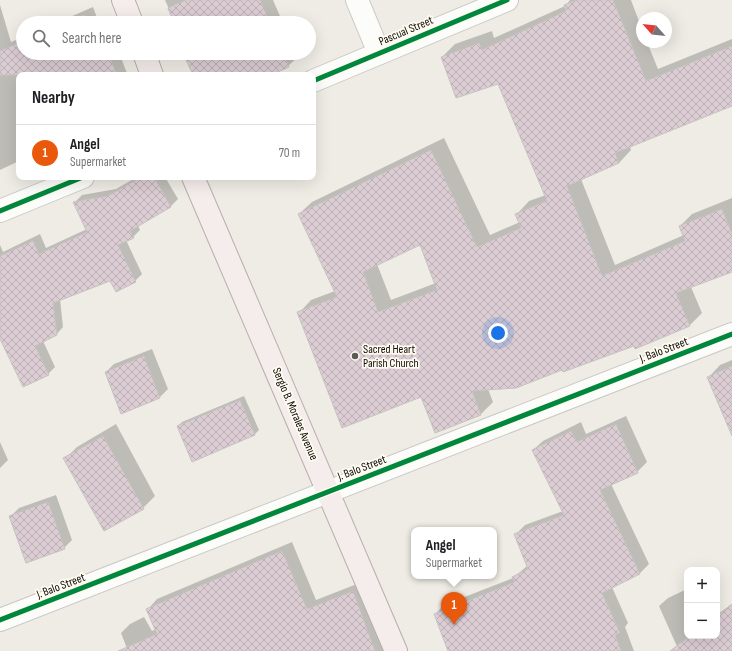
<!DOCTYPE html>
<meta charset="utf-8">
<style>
:root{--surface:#fff;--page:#f6f6f6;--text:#202124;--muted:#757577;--line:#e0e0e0;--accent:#ea580c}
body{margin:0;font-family:"Sofia Sans Condensed",sans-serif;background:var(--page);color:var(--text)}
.controls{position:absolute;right:12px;bottom:12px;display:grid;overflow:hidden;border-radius:8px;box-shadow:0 4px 16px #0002}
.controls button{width:36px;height:36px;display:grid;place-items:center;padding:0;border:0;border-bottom:1px solid var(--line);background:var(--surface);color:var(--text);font:20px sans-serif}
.compass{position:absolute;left:636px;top:12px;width:36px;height:36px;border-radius:50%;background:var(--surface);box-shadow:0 4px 16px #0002;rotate:297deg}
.you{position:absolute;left:498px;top:333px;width:14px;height:14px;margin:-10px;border:3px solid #fff;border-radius:50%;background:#1a73e8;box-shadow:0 0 0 6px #1a73e833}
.badge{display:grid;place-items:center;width:26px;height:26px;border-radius:50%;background:var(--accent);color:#fff;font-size:13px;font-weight:700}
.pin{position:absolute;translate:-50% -33px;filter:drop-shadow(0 1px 2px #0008)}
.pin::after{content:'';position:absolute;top:21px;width:14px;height:12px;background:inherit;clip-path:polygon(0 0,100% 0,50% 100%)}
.popup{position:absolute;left:411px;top:527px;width:86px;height:52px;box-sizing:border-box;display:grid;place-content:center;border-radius:8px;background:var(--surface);filter:drop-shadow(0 1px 3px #0005);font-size:13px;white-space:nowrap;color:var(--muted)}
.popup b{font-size:15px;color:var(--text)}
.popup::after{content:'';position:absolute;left:50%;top:100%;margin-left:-8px;border:8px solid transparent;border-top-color:var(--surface)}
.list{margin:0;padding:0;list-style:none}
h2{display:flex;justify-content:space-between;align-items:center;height:52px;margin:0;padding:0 16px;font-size:17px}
h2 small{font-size:13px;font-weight:400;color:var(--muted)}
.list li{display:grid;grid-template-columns:26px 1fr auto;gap:12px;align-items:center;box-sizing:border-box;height:56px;padding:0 16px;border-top:1px solid var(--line)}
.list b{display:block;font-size:15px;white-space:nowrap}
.list p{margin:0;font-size:13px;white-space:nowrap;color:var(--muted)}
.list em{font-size:13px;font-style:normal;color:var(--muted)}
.icon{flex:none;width:22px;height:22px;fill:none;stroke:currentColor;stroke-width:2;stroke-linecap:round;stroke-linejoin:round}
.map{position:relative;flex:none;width:732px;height:651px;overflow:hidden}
.search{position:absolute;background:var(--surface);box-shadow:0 4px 16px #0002;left:16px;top:16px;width:300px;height:44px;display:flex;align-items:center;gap:10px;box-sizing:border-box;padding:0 14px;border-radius:22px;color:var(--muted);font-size:15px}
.panel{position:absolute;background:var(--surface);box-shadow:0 4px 16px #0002;left:16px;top:72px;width:300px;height:108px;border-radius:8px}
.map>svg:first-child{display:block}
.shadow{fill:#0003;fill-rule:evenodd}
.building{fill:url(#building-cross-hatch);stroke:#c6c3c1;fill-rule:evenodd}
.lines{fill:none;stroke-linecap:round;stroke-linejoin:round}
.street-casing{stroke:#cccac4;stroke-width:24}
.primary-casing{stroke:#baadab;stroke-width:24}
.street{stroke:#fcfcfb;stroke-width:22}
.primary{stroke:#f4edec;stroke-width:22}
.cycleway-casing{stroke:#fffbf0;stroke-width:8}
.cycleway{stroke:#00873e;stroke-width:5}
.poi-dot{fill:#5c5a54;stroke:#fffbf0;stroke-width:1.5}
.labels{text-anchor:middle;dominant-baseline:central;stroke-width:3.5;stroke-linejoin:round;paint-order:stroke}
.street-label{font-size:12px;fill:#0d0b07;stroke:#fffbf0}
.poi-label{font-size:12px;fill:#0d0b07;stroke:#fffbf0;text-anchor:start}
</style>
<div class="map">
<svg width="732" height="651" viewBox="0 0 732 651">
<defs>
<pattern id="building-cross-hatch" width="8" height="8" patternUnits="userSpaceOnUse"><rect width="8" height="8" fill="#dccdd4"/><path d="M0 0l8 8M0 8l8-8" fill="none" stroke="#bcafb4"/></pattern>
</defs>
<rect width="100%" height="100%" fill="#eeece4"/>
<g class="shadow">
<polygon points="165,0 273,0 283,23 175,23"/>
<path d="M570,0H631L642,29V42H647L658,69L732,39V105L630,146L631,150L619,163L581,179L615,265L684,235L680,226L692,214L732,198V271L691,287L702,313L690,325L563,369L488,389L493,402L480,415L422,396L299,313L311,300L335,291L299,214L312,202L444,138L490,235L520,222L517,214L529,201L546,195L499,82L442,57L455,44L492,31L494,38L565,6ZM421,244L436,283L391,300L377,264Z"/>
<polygon points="0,5 11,42 23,37 23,53 119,53 127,73 125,75 19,75 19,129 17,130 19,135 17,136 19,161 0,170"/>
<polygon points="93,7 99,23 56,23"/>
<polygon points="188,53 296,53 298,57 288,66 269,75 194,75"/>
<polygon points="137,177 165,177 178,199 170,207 138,225 140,230 133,237 126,240 142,274 135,281 111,280 60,299 63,327 56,335 43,341 55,367 48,374 0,339 0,245 3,252 40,234 46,248 87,229 75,202 82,195 116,189"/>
<polygon points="152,349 168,389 160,397 122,412 106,372 114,364"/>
<polygon points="732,360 732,434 708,378 720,365"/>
<polygon points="244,396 259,430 254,435 178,426 182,422"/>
<polygon points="626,416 647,462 637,472 611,484 649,564 640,573 612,587 628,623 625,627 634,651 449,651 435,614 444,605 513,578 527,566 515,535 525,525 563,511 533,450 543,441 581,422 586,434"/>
<polygon points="116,424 155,496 143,508 104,530 65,459 77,447"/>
<polygon points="0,442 8,460 0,468"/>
<polygon points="56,495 72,540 64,548 10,517 19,508"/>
<polygon points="292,542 316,600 362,582 388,651 128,651 121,633 130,624 144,617 152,631 156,629 148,609 157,599"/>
<polygon points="687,589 687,636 717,636 717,611 718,614 732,604 732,651 679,651 659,606 668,598"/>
</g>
<g class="building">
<polygon points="186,0 260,0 270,23 174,23 168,8"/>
<path d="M576,0H613L646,81L732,46V106L615,153L619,163L567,186L602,276L685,241L679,226L722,209L732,234V272L676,293L690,326L635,349L634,346L563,372L562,370L516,388L472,391L481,415L435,433L421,397L342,428L297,312L337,297L298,214L431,150L477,247L521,228L515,214L547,201L498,84L456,98L441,57L479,43L482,50L566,11L564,5ZM420,245L437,290L378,312L363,272Z"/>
<polygon points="84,15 88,23 65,23"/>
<polygon points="23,41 23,53 108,53 117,75 0,75 0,51"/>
<polygon points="183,53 283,53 289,67 271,75 193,75"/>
<polygon points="141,177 154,177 171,207 130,231 134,238 118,245 136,282 116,292 110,281 53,303 57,335 35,346 49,375 23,387 0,339 0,256 33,241 39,254 87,232 73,202 108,196"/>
<polygon points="144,356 160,398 121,414 105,372"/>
<polygon points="732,366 732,436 707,377"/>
<polygon points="240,400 255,435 192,462 177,426"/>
<polygon points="616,424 638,473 600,490 640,574 602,593 620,633 615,635 621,651 448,651 434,614 515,582 512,577 528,569 514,534 564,515 532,450 571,431 577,442"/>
<polygon points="103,436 144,509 104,531 63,458"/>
<polygon points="48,502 65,549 26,563 9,516"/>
<polygon points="282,551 307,609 353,591 375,651 118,651 157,634 146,609"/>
<polygon points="732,604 732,651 670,651 690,636 717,636 717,616"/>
</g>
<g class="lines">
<defs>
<g id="street">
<polyline points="357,0 379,53"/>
<polyline points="313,81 507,0"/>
<polyline points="0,211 83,177"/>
<polyline points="0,620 732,334"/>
</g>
<g id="primary">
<polyline points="123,0 132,23"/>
<polyline points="144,53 152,75"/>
<polyline points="193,177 396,651"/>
</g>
</defs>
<use href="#street" class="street-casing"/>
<use href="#primary" class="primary-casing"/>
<use href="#street" class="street"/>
<use href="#primary" class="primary"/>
<defs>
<g id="cycleway">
<polyline points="313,81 507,0"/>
<polyline points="0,211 83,177"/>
<polyline points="0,620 732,334"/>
</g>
</defs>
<use href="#cycleway" class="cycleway-casing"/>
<use href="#cycleway" class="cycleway"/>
</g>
<circle class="poi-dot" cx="355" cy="356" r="4"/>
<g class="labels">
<g class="street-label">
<text transform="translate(406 31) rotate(-23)">Pascual Street</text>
<text transform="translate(664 350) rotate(-21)">J. Balo Street</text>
<text transform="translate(295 414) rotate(67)">Sergio B. Morales Avenue</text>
<text transform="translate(362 468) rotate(-21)">J. Balo Street</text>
<text transform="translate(61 586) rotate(-21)">J. Balo Street</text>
</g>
<g class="poi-label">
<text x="363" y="349">Sacred Heart<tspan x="363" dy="14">Parish Church</tspan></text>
</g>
</g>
</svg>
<div class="controls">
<button>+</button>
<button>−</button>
</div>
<svg class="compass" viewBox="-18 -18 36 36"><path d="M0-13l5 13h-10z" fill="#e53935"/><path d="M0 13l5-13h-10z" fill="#757577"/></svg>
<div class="you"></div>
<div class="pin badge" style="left:454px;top:625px">1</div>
<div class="popup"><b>Angel</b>Supermarket</div>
<div class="search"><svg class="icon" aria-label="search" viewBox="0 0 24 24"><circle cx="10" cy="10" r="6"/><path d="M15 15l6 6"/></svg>Search here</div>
<section class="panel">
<h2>Nearby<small></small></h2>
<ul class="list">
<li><span class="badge">1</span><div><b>Angel</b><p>Supermarket</p></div><em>70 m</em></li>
</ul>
</section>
</div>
